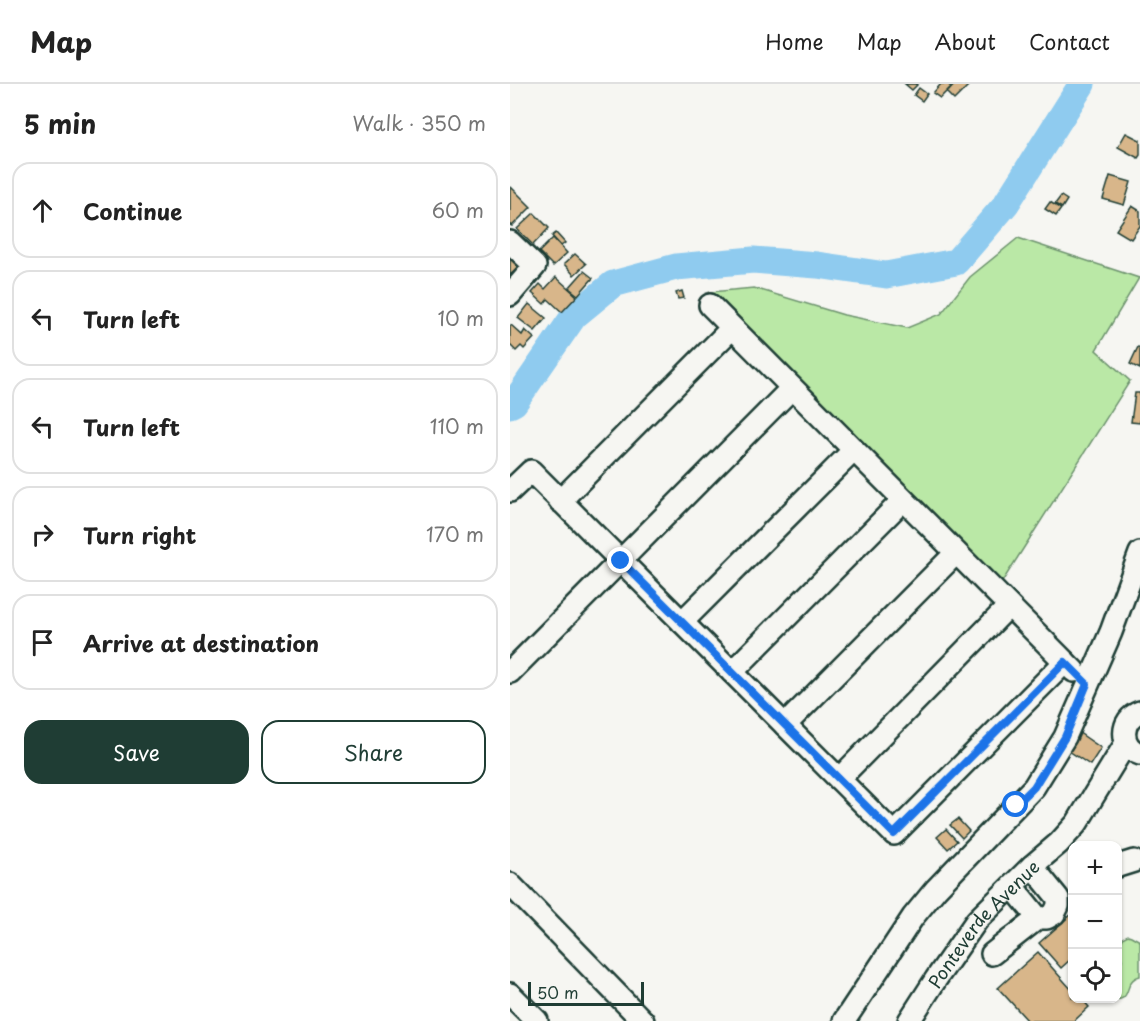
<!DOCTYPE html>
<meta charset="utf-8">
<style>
:root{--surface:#fff;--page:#f6f6f6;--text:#222;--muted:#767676;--line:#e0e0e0;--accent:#1f3d34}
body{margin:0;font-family:"Playpen Sans",sans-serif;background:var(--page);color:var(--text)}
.controls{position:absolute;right:18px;bottom:18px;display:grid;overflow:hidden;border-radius:12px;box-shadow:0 2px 4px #0004}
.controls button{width:54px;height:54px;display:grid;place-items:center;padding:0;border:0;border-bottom:2px solid var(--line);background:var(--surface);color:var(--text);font:30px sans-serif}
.scale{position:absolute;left:18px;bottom:15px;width:116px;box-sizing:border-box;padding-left:6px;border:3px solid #1f3d34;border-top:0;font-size:16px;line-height:21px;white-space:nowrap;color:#1f3d34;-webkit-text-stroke:4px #f6f6f2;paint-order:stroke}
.stop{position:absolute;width:18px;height:18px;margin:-14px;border:4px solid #1a73e8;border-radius:50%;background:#fff}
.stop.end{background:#1a73e8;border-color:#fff;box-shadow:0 2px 6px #0008}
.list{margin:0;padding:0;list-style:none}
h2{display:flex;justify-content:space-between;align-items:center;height:78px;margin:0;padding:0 24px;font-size:26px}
h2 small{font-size:20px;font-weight:400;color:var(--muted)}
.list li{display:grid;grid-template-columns:39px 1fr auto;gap:18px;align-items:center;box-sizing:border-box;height:96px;margin:0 12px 12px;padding:0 12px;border:2px solid var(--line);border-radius:18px}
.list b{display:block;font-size:22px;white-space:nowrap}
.list em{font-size:20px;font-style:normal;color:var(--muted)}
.actions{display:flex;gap:12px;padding:18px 24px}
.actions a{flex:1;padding:14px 0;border:2px solid var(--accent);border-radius:18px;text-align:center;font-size:21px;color:var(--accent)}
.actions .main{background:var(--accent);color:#fff}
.icon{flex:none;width:33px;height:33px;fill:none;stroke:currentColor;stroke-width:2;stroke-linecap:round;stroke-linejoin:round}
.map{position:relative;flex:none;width:630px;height:937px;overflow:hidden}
header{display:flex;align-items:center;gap:36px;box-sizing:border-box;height:84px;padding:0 30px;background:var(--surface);border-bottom:2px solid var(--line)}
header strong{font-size:28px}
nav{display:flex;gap:33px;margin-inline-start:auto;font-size:21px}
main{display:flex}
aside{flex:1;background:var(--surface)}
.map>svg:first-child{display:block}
.green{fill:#bae8a6;stroke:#6c926d;stroke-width:1.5}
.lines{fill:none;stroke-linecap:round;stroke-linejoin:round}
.river{stroke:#8fcbef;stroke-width:27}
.building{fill:#d8b68a;stroke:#1f3d34;stroke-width:1.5}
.minor-casing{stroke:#1f3d34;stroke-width:26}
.minor{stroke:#f6f6f2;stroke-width:21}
.route{stroke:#1a73e8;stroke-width:8}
.labels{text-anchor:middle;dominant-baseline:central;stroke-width:6;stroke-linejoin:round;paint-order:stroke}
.street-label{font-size:18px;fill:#1f3d34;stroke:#f6f6f2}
</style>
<header>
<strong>Map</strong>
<nav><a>Home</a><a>Map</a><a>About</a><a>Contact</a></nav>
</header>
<main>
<aside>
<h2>5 min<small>Walk · 350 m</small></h2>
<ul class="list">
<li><svg class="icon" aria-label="ahead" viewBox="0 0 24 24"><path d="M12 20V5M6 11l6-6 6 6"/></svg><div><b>Continue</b></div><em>60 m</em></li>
<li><svg class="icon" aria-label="left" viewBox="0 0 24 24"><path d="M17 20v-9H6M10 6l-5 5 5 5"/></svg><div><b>Turn left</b></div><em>10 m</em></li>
<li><svg class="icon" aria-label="left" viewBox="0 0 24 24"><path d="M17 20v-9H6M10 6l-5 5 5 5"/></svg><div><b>Turn left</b></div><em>110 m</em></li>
<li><svg class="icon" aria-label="right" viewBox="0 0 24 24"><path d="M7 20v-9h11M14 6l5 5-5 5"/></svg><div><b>Turn right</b></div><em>170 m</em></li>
<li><svg class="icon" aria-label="arrive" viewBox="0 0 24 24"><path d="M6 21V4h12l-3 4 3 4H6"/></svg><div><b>Arrive at destination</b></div></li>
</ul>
<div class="actions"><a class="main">Save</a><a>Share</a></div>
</aside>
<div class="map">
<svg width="630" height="937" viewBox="0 0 630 937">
<rect width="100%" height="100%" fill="#f6f6f2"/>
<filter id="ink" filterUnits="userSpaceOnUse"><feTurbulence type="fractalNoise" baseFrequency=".0167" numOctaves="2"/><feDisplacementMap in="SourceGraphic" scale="12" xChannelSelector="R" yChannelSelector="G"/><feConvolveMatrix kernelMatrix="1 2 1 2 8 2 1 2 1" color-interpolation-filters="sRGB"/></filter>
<g filter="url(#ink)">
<g class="green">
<polygon points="508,154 629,194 586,266 620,297 492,498 200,208 244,204 334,231 397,244 431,230 460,193"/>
<path d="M618,851L621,852L630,857V892C611,897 625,920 600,915L608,914V884L612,876L608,862L614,853Z"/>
</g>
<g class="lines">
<polyline class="river" points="0,321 4,319 64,232 103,200 166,183 243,176 307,181 376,191 446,178 496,120 572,0"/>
</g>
<g class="building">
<polygon points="395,0 408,0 402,6"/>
<polygon points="431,0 438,0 441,3 430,14 423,9"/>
<polygon points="445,0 458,0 459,1 444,16 437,9"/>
<polygon points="409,4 417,10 412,17 404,11"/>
<polygon points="616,49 630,56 630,71 628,74 608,63"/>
<polygon points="600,92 621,98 614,121 593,115"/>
<polygon points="1,103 21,123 2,142 0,141 0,104"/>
<polygon points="551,112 557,116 552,124 545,120"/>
<polygon points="540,118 551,125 546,132 535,125"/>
<polygon points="622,122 630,127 630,142 621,155 606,146"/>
<polygon points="24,129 39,144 23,161 7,145"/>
<polygon points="46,149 55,159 51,162 42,152"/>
<polygon points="43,154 57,169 43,182 29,168"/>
<polygon points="65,170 76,180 64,191 54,180"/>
<polygon points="0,173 9,183 0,191"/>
<polygon points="74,187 83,194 68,211 59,204"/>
<polygon points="46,193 67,212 52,228 38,215 34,220 22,209 30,200 35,205"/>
<polygon points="172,207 174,214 168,215 166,209"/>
<polygon points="19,220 36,234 25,247 8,234"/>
<polygon points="1,241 12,251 15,246 24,254 14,265 11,262 6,267 0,261 0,243"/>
<polygon points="628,263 630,264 630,285 620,280"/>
<polygon points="625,309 630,309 630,339 621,338"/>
<polygon points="565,646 591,664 580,681 553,663"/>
<polygon points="448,735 459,747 452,754 440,741"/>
<polygon points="436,745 447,757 438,765 427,753"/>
<polygon points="562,830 562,877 561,875 551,884 529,859"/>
<polygon points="528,868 562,906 562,914 571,914 579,923 564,937 518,937 488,904"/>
</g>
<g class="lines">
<defs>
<g id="minor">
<polyline points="0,158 25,182 0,211"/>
<polyline points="200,221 564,587"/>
<polyline points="0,407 21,387 384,750 555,578"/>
<polyline points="50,417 222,244"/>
<polyline points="172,538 344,366"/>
<polyline points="0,588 282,304"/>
<polyline points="222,588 393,416"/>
<path d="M630,628C610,635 609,663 630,670"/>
<polyline points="275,641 446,469"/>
<polyline points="329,695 499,522"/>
<polyline points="608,782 624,777"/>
<polyline points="0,800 133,937"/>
<polyline points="502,802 528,834 537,834 544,830 548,822 548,814 522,782"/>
<polyline points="482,870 528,834"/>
<polyline points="0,910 27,937"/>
<polyline points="334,937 403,833 426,805 524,703 555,653 601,548 630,469"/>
<path id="s1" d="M399,937L426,895L467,836L522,782L549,759L567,739L616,659"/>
</g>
</defs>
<use href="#minor" class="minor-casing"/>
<use href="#minor" class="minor"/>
</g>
</g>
<g class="lines" filter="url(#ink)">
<polyline class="route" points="111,477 384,750 555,578 577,600 555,653 524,703 506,721"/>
</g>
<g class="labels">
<g class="street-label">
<text stroke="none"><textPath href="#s1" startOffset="123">Ponteverde Avenue</textPath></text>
</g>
</g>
</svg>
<div class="controls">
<button>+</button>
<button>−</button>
<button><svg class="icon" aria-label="locate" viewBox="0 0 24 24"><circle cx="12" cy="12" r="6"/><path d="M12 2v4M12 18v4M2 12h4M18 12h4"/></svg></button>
</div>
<div class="scale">50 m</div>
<div class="stop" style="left:506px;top:721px"></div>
<div class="stop end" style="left:111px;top:477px"></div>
</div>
</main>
